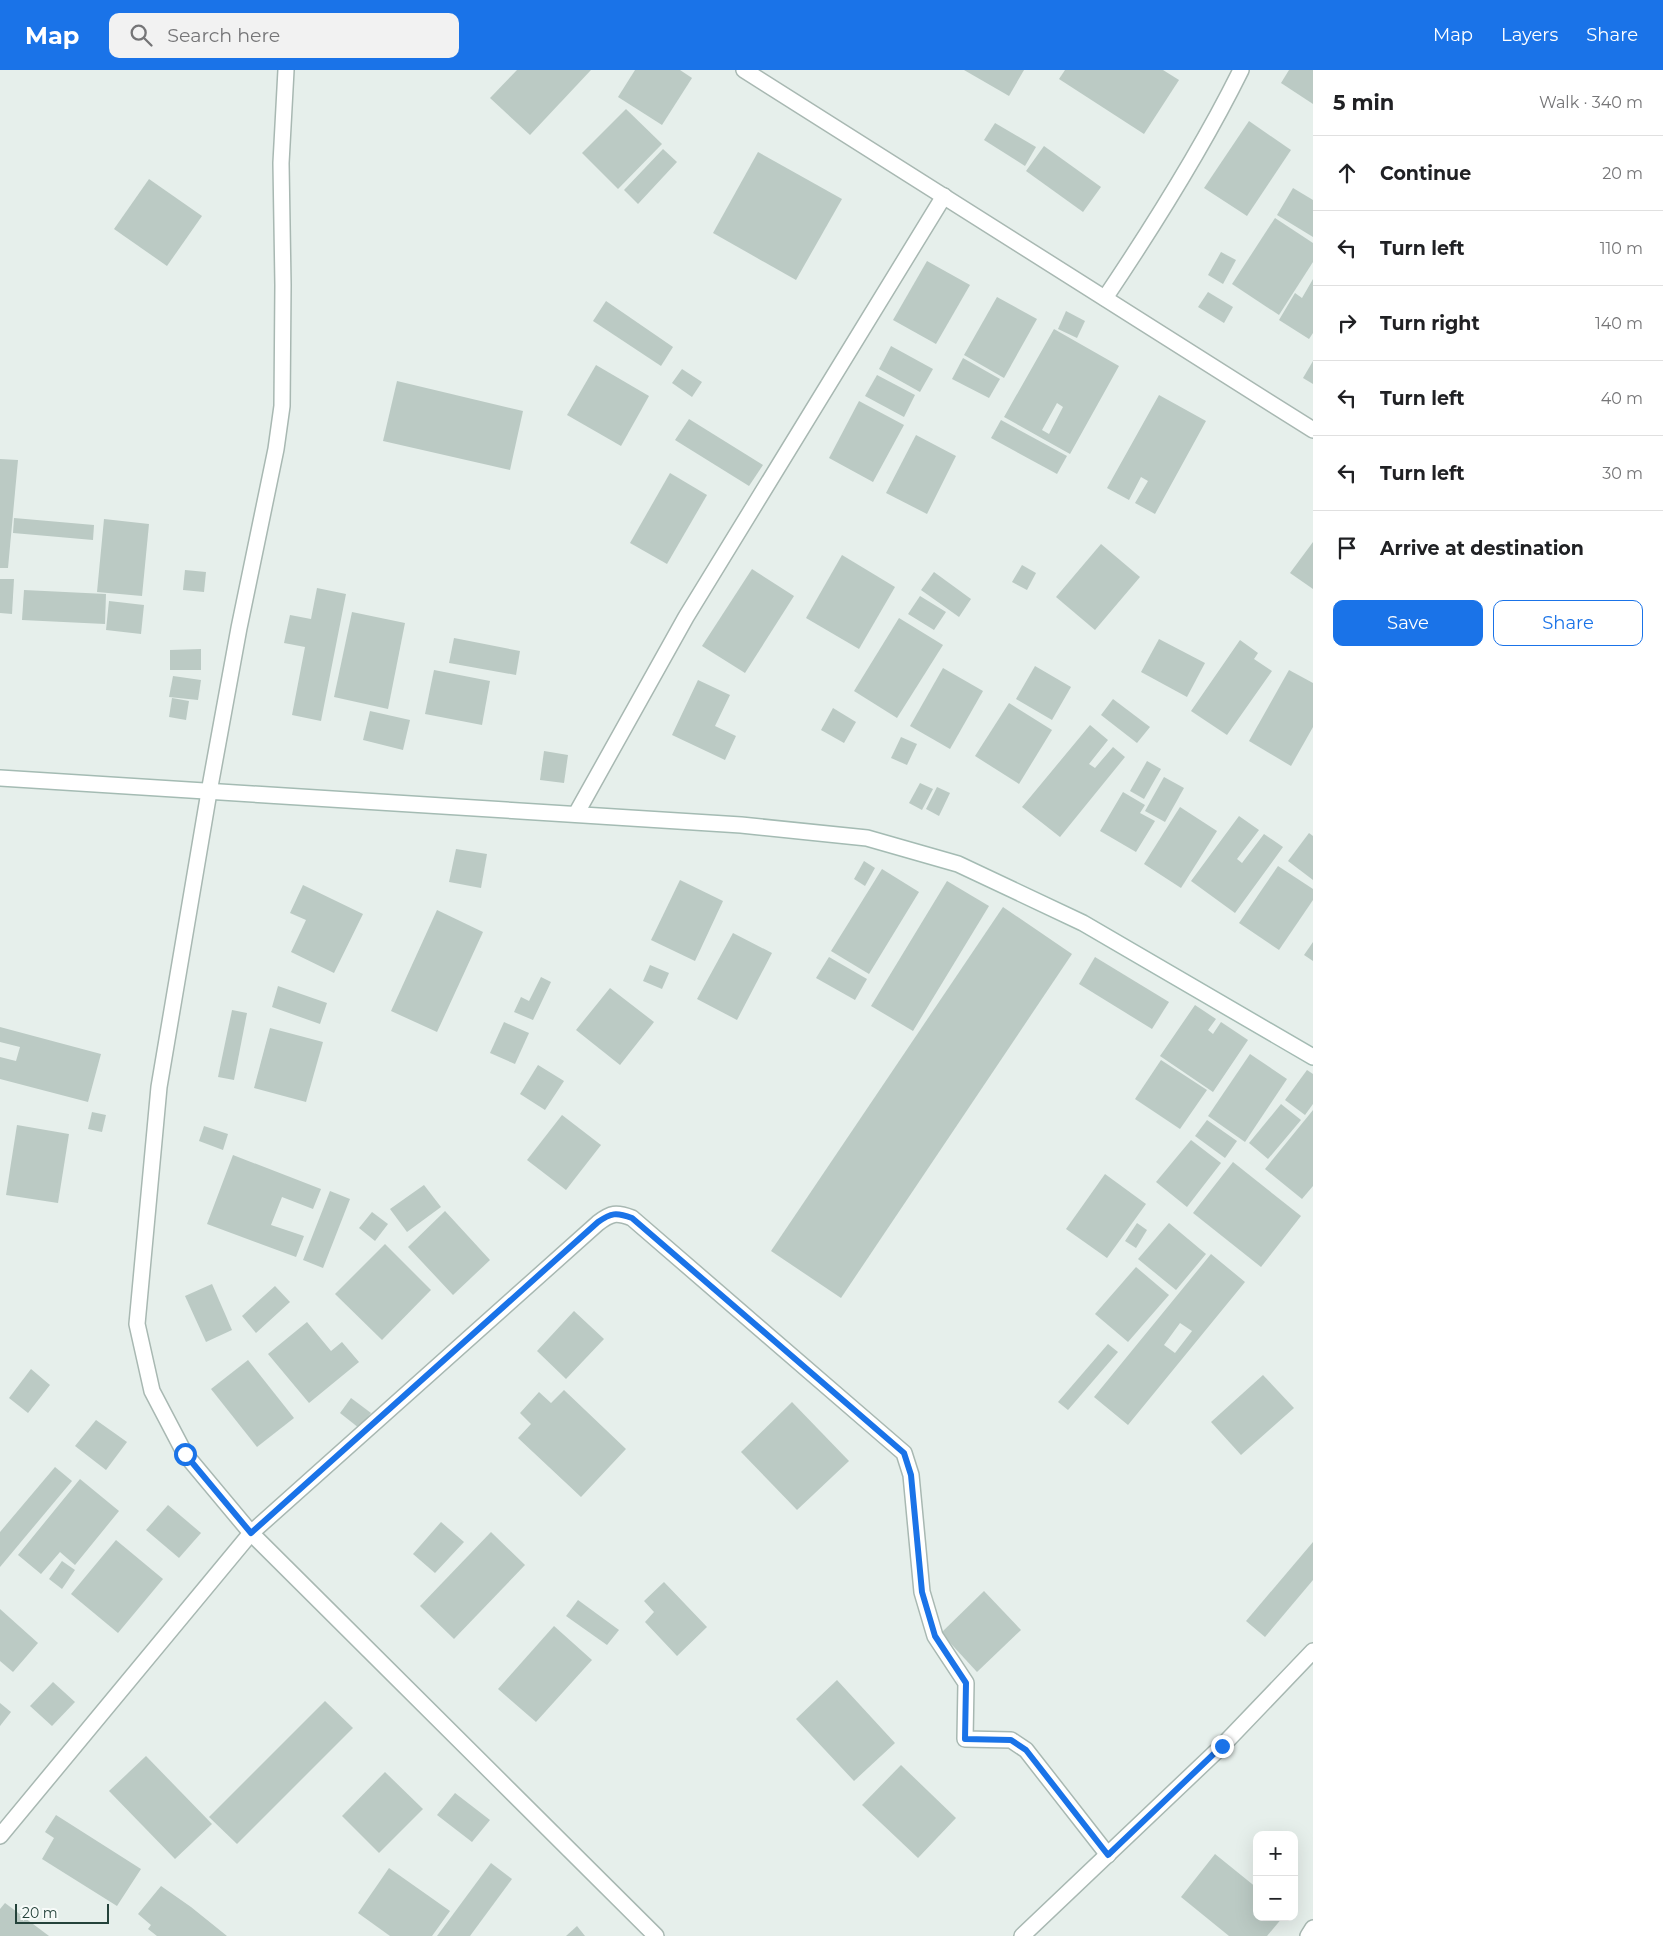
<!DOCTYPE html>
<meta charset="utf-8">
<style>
:root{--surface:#fff;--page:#f2f2f2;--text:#202124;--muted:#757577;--line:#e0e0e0;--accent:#1a73e8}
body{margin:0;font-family:Montserrat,sans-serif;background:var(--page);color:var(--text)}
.controls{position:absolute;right:15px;bottom:15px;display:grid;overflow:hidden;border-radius:10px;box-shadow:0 5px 20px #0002}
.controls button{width:45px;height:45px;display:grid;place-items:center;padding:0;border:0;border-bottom:1px solid var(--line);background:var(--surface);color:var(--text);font:25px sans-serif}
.scale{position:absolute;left:15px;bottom:12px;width:94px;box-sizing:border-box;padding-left:5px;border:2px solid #24423a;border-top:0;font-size:14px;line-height:18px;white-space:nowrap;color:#24423a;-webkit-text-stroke:4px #f7fbf9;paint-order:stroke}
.stop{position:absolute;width:15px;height:15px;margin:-11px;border:4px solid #1a73e8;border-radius:50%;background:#fff}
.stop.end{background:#1a73e8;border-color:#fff;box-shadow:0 1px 5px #0008}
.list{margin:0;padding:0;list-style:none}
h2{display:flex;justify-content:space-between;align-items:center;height:65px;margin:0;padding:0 20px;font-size:21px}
h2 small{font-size:16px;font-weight:400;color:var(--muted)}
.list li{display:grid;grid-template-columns:32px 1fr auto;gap:15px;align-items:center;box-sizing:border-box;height:75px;padding:0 20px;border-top:1px solid var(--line)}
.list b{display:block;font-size:19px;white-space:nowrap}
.list em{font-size:16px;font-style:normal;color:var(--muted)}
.actions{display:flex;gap:10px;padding:15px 20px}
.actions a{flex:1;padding:11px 0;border:1px solid var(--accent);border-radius:10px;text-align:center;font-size:18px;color:var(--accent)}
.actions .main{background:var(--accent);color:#fff}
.icon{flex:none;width:28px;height:28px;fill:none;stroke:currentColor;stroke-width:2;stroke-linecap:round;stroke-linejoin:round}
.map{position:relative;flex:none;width:1313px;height:1866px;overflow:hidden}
header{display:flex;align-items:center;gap:30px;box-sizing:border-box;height:70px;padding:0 25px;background:var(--accent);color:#fff}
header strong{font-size:24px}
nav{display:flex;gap:28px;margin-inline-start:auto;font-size:18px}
.search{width:350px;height:45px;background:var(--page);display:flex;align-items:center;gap:12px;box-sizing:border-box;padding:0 18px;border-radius:10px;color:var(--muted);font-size:19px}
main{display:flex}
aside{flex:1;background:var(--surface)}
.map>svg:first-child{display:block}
.building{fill:#bbcac4;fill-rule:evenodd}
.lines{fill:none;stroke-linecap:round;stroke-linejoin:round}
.minor-casing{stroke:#a8b8b2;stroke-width:18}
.tertiary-casing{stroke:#a8b8b2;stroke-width:18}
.secondary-casing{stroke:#a4bbb3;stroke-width:18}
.minor{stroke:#fff;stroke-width:15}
.tertiary{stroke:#fff;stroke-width:15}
.secondary{stroke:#fff;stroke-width:15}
.route{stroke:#1a73e8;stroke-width:6}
</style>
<header>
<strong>Map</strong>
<div class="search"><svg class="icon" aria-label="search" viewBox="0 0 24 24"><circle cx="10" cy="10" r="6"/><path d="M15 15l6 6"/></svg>Search here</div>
<nav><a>Map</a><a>Layers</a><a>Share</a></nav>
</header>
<main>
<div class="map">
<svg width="1313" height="1866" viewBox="0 0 1313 1866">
<rect width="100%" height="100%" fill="#e6efeb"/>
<g class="building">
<polygon points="517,0 591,0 530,65 490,28"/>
<polygon points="635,0 680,0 692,8 662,55 618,27"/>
<polygon points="964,0 1024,0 1009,26"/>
<polygon points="1065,0 1163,0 1179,10 1144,64 1059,9"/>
<polygon points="1289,0 1313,0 1313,34 1281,13"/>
<polygon points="626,39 662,74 618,119 582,83"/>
<polygon points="1249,51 1291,80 1247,146 1204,118"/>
<polygon points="995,53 1036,77 1025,96 984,70"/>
<polygon points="1044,76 1101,117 1083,142 1026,101"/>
<polygon points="663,79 677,92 638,134 624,120"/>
<polygon points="758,82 842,129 796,210 713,163"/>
<polygon points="149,109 202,146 167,196 114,159"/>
<polygon points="1293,118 1313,130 1313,167 1277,145"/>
<polygon points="1275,148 1313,173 1313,192 1279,245 1232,214"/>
<polygon points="1221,182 1236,190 1223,214 1208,205"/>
<polygon points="927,191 970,215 936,274 893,250"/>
<polygon points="1313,209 1313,263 1309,269 1279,250 1295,223 1302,228"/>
<polygon points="1208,222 1233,237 1224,253 1198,237"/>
<polygon points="997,227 1037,249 1004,308 964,285"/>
<polygon points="606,231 673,277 661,296 593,251"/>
<polygon points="1066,241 1085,251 1077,268 1058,259"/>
<path d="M1054,259L1119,296L1070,384L1004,347ZM1057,333L1063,337L1049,364L1042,360Z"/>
<polygon points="891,276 933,299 920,322 879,299"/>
<polygon points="963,288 1000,309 989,328 952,309"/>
<polygon points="1313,291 1313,314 1303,308"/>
<polygon points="596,295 649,326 621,376 567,345"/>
<polygon points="682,299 702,312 692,327 672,313"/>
<polygon points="877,305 915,325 904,347 865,326"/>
<polygon points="397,311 523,341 510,400 383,371"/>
<polygon points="1159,325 1206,351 1155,444 1135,433 1148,411 1141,407 1129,430 1107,418"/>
<polygon points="859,331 904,355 873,412 829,388"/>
<polygon points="689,349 763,395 749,416 675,370"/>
<polygon points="1001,350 1067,386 1057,404 991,368"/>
<polygon points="916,365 956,386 927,444 886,423"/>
<polygon points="0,389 18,390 8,498 0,498"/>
<polygon points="670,403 707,425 667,494 630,473"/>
<polygon points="14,448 94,455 93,470 13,463"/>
<polygon points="104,449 149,454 142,526 97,522"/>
<polygon points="1313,472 1313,519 1290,503"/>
<polygon points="1101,474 1140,507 1095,560 1056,527"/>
<polygon points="842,485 895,517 859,579 806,548"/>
<polygon points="1022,495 1036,503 1027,520 1012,512"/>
<polygon points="752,499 794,526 745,603 702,576"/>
<polygon points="185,500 206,502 204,522 183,520"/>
<polygon points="934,502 971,529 959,547 921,520"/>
<polygon points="0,509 14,509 12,544 0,543"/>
<polygon points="317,518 346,524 321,651 292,645 305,577 284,573 290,545 311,549"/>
<polygon points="24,520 106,524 105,554 22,550"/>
<polygon points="920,526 946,542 934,560 908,544"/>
<polygon points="109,531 144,535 141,564 106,560"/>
<polygon points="352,542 405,553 388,639 334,627"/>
<polygon points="899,548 943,575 897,648 854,621"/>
<polygon points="454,568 520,581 516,605 449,593"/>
<polygon points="1159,569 1205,593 1187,627 1141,602"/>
<polygon points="1240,570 1258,583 1254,589 1272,601 1227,665 1191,641"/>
<polygon points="201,579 201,600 170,600 170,580"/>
<polygon points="1035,596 1071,617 1052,650 1016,629"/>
<polygon points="943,598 983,621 950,679 910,656"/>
<polygon points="434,600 490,611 482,655 425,644"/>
<polygon points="1289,600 1313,613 1313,657 1291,696 1249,671"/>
<polygon points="173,606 201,610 198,630 169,627"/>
<polygon points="698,610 730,625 715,656 736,666 725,690 672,665"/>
<polygon points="172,628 189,631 186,650 169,647"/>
<polygon points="1113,629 1150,657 1137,673 1101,645"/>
<polygon points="1009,633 1052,660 1019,714 975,686"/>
<polygon points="833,638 856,652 844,673 821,660"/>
<polygon points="370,641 410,650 403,680 363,670"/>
<polygon points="1090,655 1108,670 1089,694 1095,698 1113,677 1125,687 1060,767 1022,737"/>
<polygon points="901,667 917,674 907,695 891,688"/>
<polygon points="544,681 568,685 564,713 540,710"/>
<polygon points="1147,691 1161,699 1144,729 1130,721"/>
<polygon points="1164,707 1184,718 1165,752 1145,741"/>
<polygon points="920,713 933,719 922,740 909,733"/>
<polygon points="937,717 950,723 939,746 926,739"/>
<polygon points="1123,722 1145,735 1140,743 1155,751 1136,782 1100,761"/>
<polygon points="1180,737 1217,761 1181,818 1144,794"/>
<polygon points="1239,746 1259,760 1237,789 1242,793 1264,764 1283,777 1235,843 1191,811"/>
<polygon points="1309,763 1313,766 1313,810 1288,791"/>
<polygon points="456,779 487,784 481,818 449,812"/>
<polygon points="864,791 875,798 865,816 854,809"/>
<polygon points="1278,796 1313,819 1313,830 1279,880 1239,853"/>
<polygon points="882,799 919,822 869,904 831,881"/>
<polygon points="680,810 723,831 695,891 651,870"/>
<polygon points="947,811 989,836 913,961 871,936"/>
<polygon points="303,815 363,844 334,903 291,882 306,850 290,843"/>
<polygon points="1003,837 1072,884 841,1228 771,1181"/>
<polygon points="437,840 483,862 437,962 391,941"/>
<polygon points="733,863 772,883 737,950 697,929"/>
<polygon points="1313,872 1313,891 1304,885"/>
<polygon points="829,887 867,909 855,930 816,908"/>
<polygon points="1095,887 1169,932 1152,959 1079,914"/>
<polygon points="650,895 669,903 662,919 643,911"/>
<polygon points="541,907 551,912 533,950 514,942 521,927 529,931"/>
<polygon points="278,916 327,933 320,954 272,937"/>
<polygon points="610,918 654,952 620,995 576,960"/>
<polygon points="1195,935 1216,949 1208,960 1213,964 1221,952 1248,970 1213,1022 1160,986"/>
<polygon points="232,940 247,943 234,1010 218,1007"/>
<polygon points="504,952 529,963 515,994 490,983"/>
<polygon points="0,957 101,984 88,1032 0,1009 0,987 16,991 20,977 0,972"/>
<polygon points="270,958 323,972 306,1032 254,1018"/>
<polygon points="1250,984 1287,1009 1245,1072 1208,1046"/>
<polygon points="1161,990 1207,1020 1180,1059 1135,1029"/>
<polygon points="538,995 564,1011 545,1040 520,1024"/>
<polygon points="1307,1000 1313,1004 1313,1034 1305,1045 1285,1030"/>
<polygon points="1281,1034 1301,1050 1268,1089 1249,1073"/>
<polygon points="1313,1040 1313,1116 1302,1129 1265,1099"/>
<polygon points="92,1042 106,1045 102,1062 88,1059"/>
<polygon points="562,1045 601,1075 566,1120 527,1090"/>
<polygon points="1207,1050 1237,1071 1225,1088 1195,1066"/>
<polygon points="17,1055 69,1064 58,1133 6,1125"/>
<polygon points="204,1056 228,1064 223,1080 199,1071"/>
<polygon points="1191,1070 1221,1093 1187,1137 1156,1112"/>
<polygon points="233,1085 321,1119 313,1139 282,1127 271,1155 304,1166 296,1187 207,1154"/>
<polygon points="1233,1092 1301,1146 1261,1197 1193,1143"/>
<polygon points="1105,1104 1146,1134 1107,1188 1066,1159"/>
<polygon points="424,1115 441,1137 407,1162 390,1139"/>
<polygon points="330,1121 350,1129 323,1198 303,1190"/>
<polygon points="445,1141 490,1190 453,1225 408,1177"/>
<polygon points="372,1142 388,1154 375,1171 359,1158"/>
<polygon points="1137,1153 1147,1160 1136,1178 1125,1171"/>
<polygon points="1169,1153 1206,1184 1176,1220 1138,1189"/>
<polygon points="385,1174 431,1220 382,1270 335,1224"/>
<path d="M1211,1184L1245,1212L1128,1355L1094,1327ZM1180,1253L1192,1261L1175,1283L1164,1275Z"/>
<polygon points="1136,1197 1169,1225 1128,1272 1095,1244"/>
<polygon points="212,1214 232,1260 206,1272 185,1226"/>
<polygon points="275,1216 290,1232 256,1263 242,1246"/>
<polygon points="574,1241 604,1269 566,1309 537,1281"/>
<polygon points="307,1252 331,1281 342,1272 359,1292 309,1333 268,1284"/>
<polygon points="1108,1274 1118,1282 1068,1340 1058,1332"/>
<polygon points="248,1290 294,1348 257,1377 211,1319"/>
<polygon points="31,1299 50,1315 28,1343 9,1328"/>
<polygon points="1263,1305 1294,1338 1241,1385 1211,1352"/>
<polygon points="564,1320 626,1379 581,1427 518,1368 531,1354 520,1343 539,1322 551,1333"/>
<polygon points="351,1328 371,1343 359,1358 340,1343"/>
<polygon points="792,1332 849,1391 797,1440 741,1382"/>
<polygon points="96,1350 127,1372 106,1400 75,1376"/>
<polygon points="55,1397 72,1411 0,1497 0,1462"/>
<polygon points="80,1409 119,1441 75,1495 60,1482 41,1504 18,1485"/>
<polygon points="168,1435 201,1463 179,1488 146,1460"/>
<polygon points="441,1452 464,1472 435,1503 413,1484"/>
<polygon points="491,1462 525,1495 454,1569 420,1536"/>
<polygon points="116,1470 163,1509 118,1563 71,1524"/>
<polygon points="1313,1472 1313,1510 1265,1567 1246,1551"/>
<polygon points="62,1491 75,1500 62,1519 49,1509"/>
<polygon points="664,1512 707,1557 677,1586 645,1552 654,1542 644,1531"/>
<polygon points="984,1521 1021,1560 977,1602 941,1563"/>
<polygon points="578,1530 619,1560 607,1575 566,1546"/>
<polygon points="0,1539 38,1573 13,1602 0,1591"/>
<polygon points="554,1556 592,1590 536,1652 498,1619"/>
<polygon points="837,1610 895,1673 854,1711 796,1649"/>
<polygon points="53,1612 75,1632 52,1656 30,1636"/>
<polygon points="325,1631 353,1658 237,1774 209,1747"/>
<polygon points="0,1633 11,1642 0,1656"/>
<polygon points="146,1686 212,1754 175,1789 109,1721"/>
<polygon points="901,1695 956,1748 918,1788 862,1735"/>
<polygon points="385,1702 423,1739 379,1783 342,1746"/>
<polygon points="455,1723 490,1750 472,1772 437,1745"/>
<polygon points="56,1745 141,1799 117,1836 42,1789 54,1768 45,1762"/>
<polygon points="1215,1784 1257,1818 1257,1847 1283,1847 1267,1866 1229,1866 1181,1827"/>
<polygon points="491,1793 512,1809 470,1866 437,1866"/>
<polygon points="389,1798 450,1841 432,1866 390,1866 358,1843"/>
<polygon points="161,1816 191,1837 227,1866 157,1866 148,1859 151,1855 138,1844"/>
<polygon points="5,1833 49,1866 0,1866 0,1839"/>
<polygon points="577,1856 585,1866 566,1866"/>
</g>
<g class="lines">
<defs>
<g id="minor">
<polyline points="744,0 1313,360"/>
<path d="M1105,228C1154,155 1202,79 1241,0"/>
<polyline points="209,722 159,1017 137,1254 152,1321 185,1384 251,1463 656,1866"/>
<polyline points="576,744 686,547 944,126"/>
<path d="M0,1766L251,1463L598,1153C611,1143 616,1142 632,1148L904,1383L911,1405L922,1522L935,1566L966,1613L965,1669L1011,1670L1026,1680L1108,1785"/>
<polyline points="1022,1866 1222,1676 1313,1581"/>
<polyline points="1308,1866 1313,1858"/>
</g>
<polyline id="tertiary" points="209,722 239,558 276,379 282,336 283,215 281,93 286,0"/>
<polyline id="secondary" points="0,708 741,755 867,768 958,794 1083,853 1313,987"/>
</defs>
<use href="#minor" class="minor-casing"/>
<use href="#tertiary" class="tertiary-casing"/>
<use href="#secondary" class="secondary-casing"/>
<use href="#minor" class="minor"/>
<use href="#tertiary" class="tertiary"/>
<use href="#secondary" class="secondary"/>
</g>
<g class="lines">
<path class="route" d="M185,1384L251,1463L598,1152C611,1143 616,1142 632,1148L904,1383L911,1405L922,1522L935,1566L966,1613L965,1669L1011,1670L1026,1680L1108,1785L1222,1676"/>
</g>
</svg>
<div class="controls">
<button>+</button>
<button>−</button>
</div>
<div class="scale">20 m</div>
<div class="stop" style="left:185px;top:1384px"></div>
<div class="stop end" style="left:1222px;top:1676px"></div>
</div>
<aside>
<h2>5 min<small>Walk · 340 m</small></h2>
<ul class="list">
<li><svg class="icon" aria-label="ahead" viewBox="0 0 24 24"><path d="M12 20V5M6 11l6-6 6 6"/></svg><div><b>Continue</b></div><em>20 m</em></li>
<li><svg class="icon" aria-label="left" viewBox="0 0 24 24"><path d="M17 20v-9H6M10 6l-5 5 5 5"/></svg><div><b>Turn left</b></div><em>110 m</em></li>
<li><svg class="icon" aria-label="right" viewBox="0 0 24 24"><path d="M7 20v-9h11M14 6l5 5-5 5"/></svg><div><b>Turn right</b></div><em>140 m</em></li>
<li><svg class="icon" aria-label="left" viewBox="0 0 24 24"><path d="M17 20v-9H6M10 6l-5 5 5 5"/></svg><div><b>Turn left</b></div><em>40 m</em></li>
<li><svg class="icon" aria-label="left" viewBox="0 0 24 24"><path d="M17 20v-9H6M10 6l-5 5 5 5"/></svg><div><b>Turn left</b></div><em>30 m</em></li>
<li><svg class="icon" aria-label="arrive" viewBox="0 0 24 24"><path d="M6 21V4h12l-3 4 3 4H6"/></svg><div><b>Arrive at destination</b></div></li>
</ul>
<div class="actions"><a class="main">Save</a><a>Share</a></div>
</aside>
</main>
